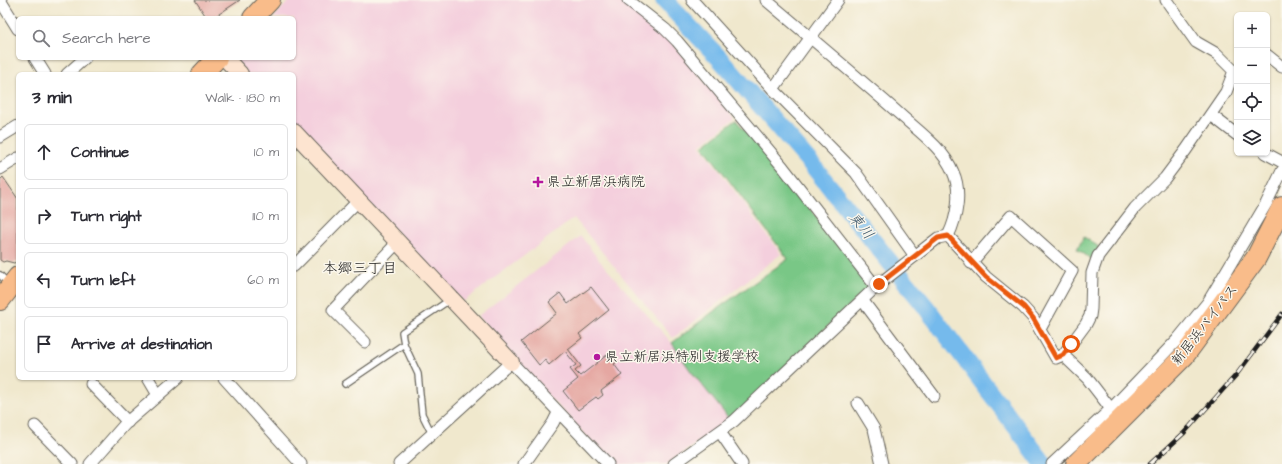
<!DOCTYPE html>
<meta charset="utf-8">
<style>
:root{--surface:#fff;--page:#f2f2f3;--text:#2b2b33;--muted:#7c7c81;--line:#e1e1e2}
body{margin:0;font-family:"Architects Daughter","Klee One",sans-serif;background:var(--page);color:var(--text)}
.controls{position:absolute;right:12px;top:12px;display:grid;overflow:hidden;border-radius:6px;box-shadow:0 1px 3px #0004}
.controls button{width:36px;height:36px;display:grid;place-items:center;padding:0;border:0;border-bottom:1px solid var(--line);background:var(--surface);color:var(--text);font:20px sans-serif}
.stop{position:absolute;width:12px;height:12px;margin:-9px;border:3px solid #ea580c;border-radius:50%;background:#fff}
.stop.end{background:#ea580c;border-color:#fff;box-shadow:0 1px 4px #0008}
.list{margin:0;padding:0;list-style:none}
h2{display:flex;justify-content:space-between;align-items:center;height:52px;margin:0;padding:0 16px;font-size:17px}
h2 small{font-size:13px;font-weight:400;color:var(--muted)}
.list li{display:grid;grid-template-columns:26px 1fr auto;gap:12px;align-items:center;box-sizing:border-box;height:56px;margin:0 8px 8px;padding:0 8px;border:1px solid var(--line);border-radius:6px}
.list b{display:block;font-size:15px;white-space:nowrap}
.list em{font-size:13px;font-style:normal;color:var(--muted)}
.icon{flex:none;width:22px;height:22px;fill:none;stroke:currentColor;stroke-width:2;stroke-linecap:round;stroke-linejoin:round}
.map{position:relative;flex:none;width:1282px;height:464px;overflow:hidden}
.search{position:absolute;background:var(--surface);box-shadow:0 1px 3px #0004;left:16px;top:16px;width:280px;height:44px;display:flex;align-items:center;gap:10px;box-sizing:border-box;padding:0 14px;border-radius:6px;color:var(--muted);font-size:15px}
.panel{position:absolute;background:var(--surface);box-shadow:0 1px 3px #0004;left:16px;top:72px;width:280px;height:308px;border-radius:6px}
.map>svg:first-child{display:block}
.built{fill:#f4cfdd}
.green{fill:#79c786;stroke:#4a7251}
.lines{fill:none;stroke-linecap:round;stroke-linejoin:round}
.river{stroke:#75baec;stroke-width:18}
.building{fill:#e5a7a2}
.lane-casing{stroke:#66635a;stroke-width:8}
.street-casing{stroke:#66635a;stroke-width:13}
.secondary-casing{stroke:#66635a;stroke-width:18}
.highway-casing{stroke:#66635a;stroke-width:22}
.lane{stroke:#fff;stroke-width:5.5}
.street{stroke:#fff;stroke-width:11}
.secondary{stroke:#fde4d0;stroke-width:16}
.highway{stroke:#f9bc8a;stroke-width:20}
.rail-casing{stroke:#1c1c1c;stroke-width:4.5}
.rail{stroke:#fbf7ec;stroke-width:3;stroke-dasharray:9;stroke-linecap:butt}
.route{stroke:#ea580c;stroke-width:5}
.poi-dot{fill:#b5179e;stroke:#fbf7ec;stroke-width:1.5}
.labels{text-anchor:middle;dominant-baseline:central;stroke-width:3;stroke-linejoin:round;paint-order:stroke}
.poi-label{font-size:14px;fill:#1c1c1c;stroke:#fbf7ec;text-anchor:start}
.street-label{font-size:14px;fill:#1c1c1c;stroke:#fbf7ec}
.water-label{font-size:15px;font-style:italic;fill:#405b6f;stroke:#fbf7ec}
.neighbourhood-label{font-size:15px;fill:#1c1c1c;stroke:#fbf7ec}
</style>
<div class="map">
<svg width="1282" height="464" viewBox="0 0 1282 464">
<rect width="100%" height="100%" fill="#fbf7ec"/>
<filter id="ink" filterUnits="userSpaceOnUse"><feTurbulence type="fractalNoise" baseFrequency=".025" numOctaves="2"/><feDisplacementMap in="SourceGraphic" scale="8" xChannelSelector="R" yChannelSelector="G"/><feConvolveMatrix kernelMatrix="1 2 1 2 8 2 1 2 1" color-interpolation-filters="sRGB"/></filter>
<filter id="wash" filterUnits="userSpaceOnUse"><feTurbulence type="fractalNoise" baseFrequency=".012" numOctaves="4" result="noise"/><feDisplacementMap in="SourceGraphic" scale="16" xChannelSelector="R" yChannelSelector="G"/><feGaussianBlur stdDeviation="0.9" result="paint"/><feColorMatrix in="noise" values="0 0 0 0 0 0 0 0 0 0 0 0 0 0 0 0 0 1.4 0 .05"/><feComposite in="paint" operator="in"/></filter>
<g filter="url(#wash)">
<rect width="100%" height="100%" fill="#f0e8cd"/>
<g class="built">
<polygon points="290,0 623,0 669,39 735,118 700,145 781,254 673,338 574,218 463,302 294,125 294,74 247,74 234,58 294,58 294,18 273,18"/>
<polygon points="581,236 599,260 672,343 690,370 730,420 667,464 613,464 539,386 478,316"/>
</g>
<g class="green">
<polygon points="736,120 780,171 871,285 730,420 690,370 672,343 714,311 788,259 703,146"/>
<polygon points="1084,237 1099,247 1091,259 1077,249"/>
</g>
<g class="lines">
<polyline class="river" points="664,0 721,60 813,166 925,306 1044,464"/>
</g>
<g id="blocks">
<g class="building">
<polygon points="195,0 240,0 213,18 207,18"/>
<polygon points="3,177 18,199 18,261 14,263 6,261 3,262 0,260 0,180"/>
<polygon points="591,287 609,310 579,334 582,338 568,349 581,366 575,371 580,376 607,355 609,357 612,355 617,362 614,364 622,375 601,391 603,395 598,399 596,397 578,410 563,391 578,379 570,369 576,365 565,351 549,365 545,360 539,365 521,342 557,313 549,302 560,293 568,304"/>
</g>
</g>
</g>
<g filter="url(#ink)">
<use href="#blocks" fill-opacity="0" stroke="#66635a" stroke-width="1"/>
<g class="lines">
<defs>
<g id="lane">
<polyline points="0,275 9,284"/>
<polyline points="404,344 418,374 422,414 432,434"/>
<polyline points="345,384 404,344 402,332 451,299"/>
</g>
<g id="street">
<polyline points="0,0 18,29"/>
<polyline points="628,0 665,29 677,41 783,167 877,288"/>
<polyline points="692,0 773,89 856,173 915,256"/>
<path d="M766,0C812,39 859,78 904,118C921,133 944,150 953,172C962,191 957,218 948,236"/>
<polyline points="1267,55 1282,67"/>
<polyline points="35,58 45,74"/>
<polyline points="67,74 85,58"/>
<polyline points="773,89 838,0"/>
<polyline points="1211,115 1237,135"/>
<polyline points="0,137 18,126"/>
<polyline points="1265,153 1282,162"/>
<polyline points="0,169 18,158"/>
<polyline points="971,263 1011,216 1072,271 1040,329"/>
<polyline points="294,266 358,201"/>
<polyline points="863,301 934,396"/>
<polyline points="365,342 333,310 397,243"/>
<polyline points="1063,355 1087,378 1111,409"/>
<polyline points="148,378 158,395"/>
<polyline points="224,378 301,464"/>
<polyline points="91,384 128,422"/>
<polyline points="858,403 874,429 882,464"/>
<polyline points="35,426 72,464"/>
<polyline points="720,432 742,464"/>
<polyline points="90,464 126,423 178,378"/>
<polyline points="399,464 511,362 608,464"/>
<polyline points="524,464 553,423 558,413"/>
<polyline points="674,464 734,421 879,284 938,238 948,236 986,277 1023,307 1033,318 1056,358 1063,355 1086,324 1090,316 1091,309 1092,273 1098,256 1135,208 1165,178 1186,150 1226,92 1234,71 1217,54 1196,42 1166,0"/>
<polyline points="1052,464 1111,409 1177,340 1208,302 1266,204 1282,171"/>
</g>
<g id="secondary">
<polyline points="225,58 240,74"/>
<polyline points="294,132 511,362"/>
</g>
<g id="highway">
<polyline points="253,18 270,0"/>
<polyline points="202,74 217,58"/>
<polyline points="0,300 18,277"/>
<polyline points="1076,464 1184,356 1256,258 1282,207"/>
</g>
</defs>
<use href="#lane" class="lane-casing"/>
<use href="#street" class="street-casing"/>
<use href="#secondary" class="secondary-casing"/>
<use href="#highway" class="highway-casing"/>
<use href="#lane" class="lane"/>
<use href="#street" class="street"/>
<use href="#secondary" class="secondary"/>
<use href="#highway" class="highway"/>
<defs>
<polyline id="rail" points="1150,464 1184,433 1237,374 1282,314"/>
</defs>
<use href="#rail" class="rail-casing"/>
<use href="#rail" class="rail"/>
</g>
</g>
<g class="lines" filter="url(#ink)">
<polyline class="route" points="879,284 938,238 948,236 986,277 1024,307 1033,318 1056,358 1063,355 1071,344"/>
</g>
<g class="poi-dot">
<path d="M536 176h4v4h4v4h-4v4h-4v-4h-4v-4h4z"/>
<circle cx="597" cy="357" r="4"/>
</g>
<g class="labels">
<g class="poi-label">
<text x="547" y="182">県立新居浜病院</text>
<text x="605" y="357">県立新居浜特別支援学校</text>
</g>
<g class="street-label">
<text transform="translate(1205 325) rotate(-52)">新居浜バイパス</text>
</g>
<g class="water-label">
<text transform="translate(861 226) rotate(51)">東川</text>
</g>
<g class="neighbourhood-label">
<text x="360" y="268">本郷三丁目</text>
</g>
</g>
</svg>
<div class="controls">
<button>+</button>
<button>−</button>
<button><svg class="icon" aria-label="locate" viewBox="0 0 24 24"><circle cx="12" cy="12" r="6"/><path d="M12 2v4M12 18v4M2 12h4M18 12h4"/></svg></button>
<button><svg class="icon" aria-label="layers" viewBox="0 0 24 24"><path d="M12 4l9 5-9 5-9-5zM3 14l9 5 9-5"/></svg></button>
</div>
<div class="stop" style="left:1071px;top:344px"></div>
<div class="stop end" style="left:879px;top:284px"></div>
<div class="search"><svg class="icon" aria-label="search" viewBox="0 0 24 24"><circle cx="10" cy="10" r="6"/><path d="M15 15l6 6"/></svg>Search here</div>
<section class="panel">
<h2>3 min<small>Walk · 180 m</small></h2>
<ul class="list">
<li><svg class="icon" aria-label="ahead" viewBox="0 0 24 24"><path d="M12 20V5M6 11l6-6 6 6"/></svg><div><b>Continue</b></div><em>10 m</em></li>
<li><svg class="icon" aria-label="right" viewBox="0 0 24 24"><path d="M7 20v-9h11M14 6l5 5-5 5"/></svg><div><b>Turn right</b></div><em>110 m</em></li>
<li><svg class="icon" aria-label="left" viewBox="0 0 24 24"><path d="M17 20v-9H6M10 6l-5 5 5 5"/></svg><div><b>Turn left</b></div><em>60 m</em></li>
<li><svg class="icon" aria-label="arrive" viewBox="0 0 24 24"><path d="M6 21V4h12l-3 4 3 4H6"/></svg><div><b>Arrive at destination</b></div></li>
</ul>
</section>
</div>
